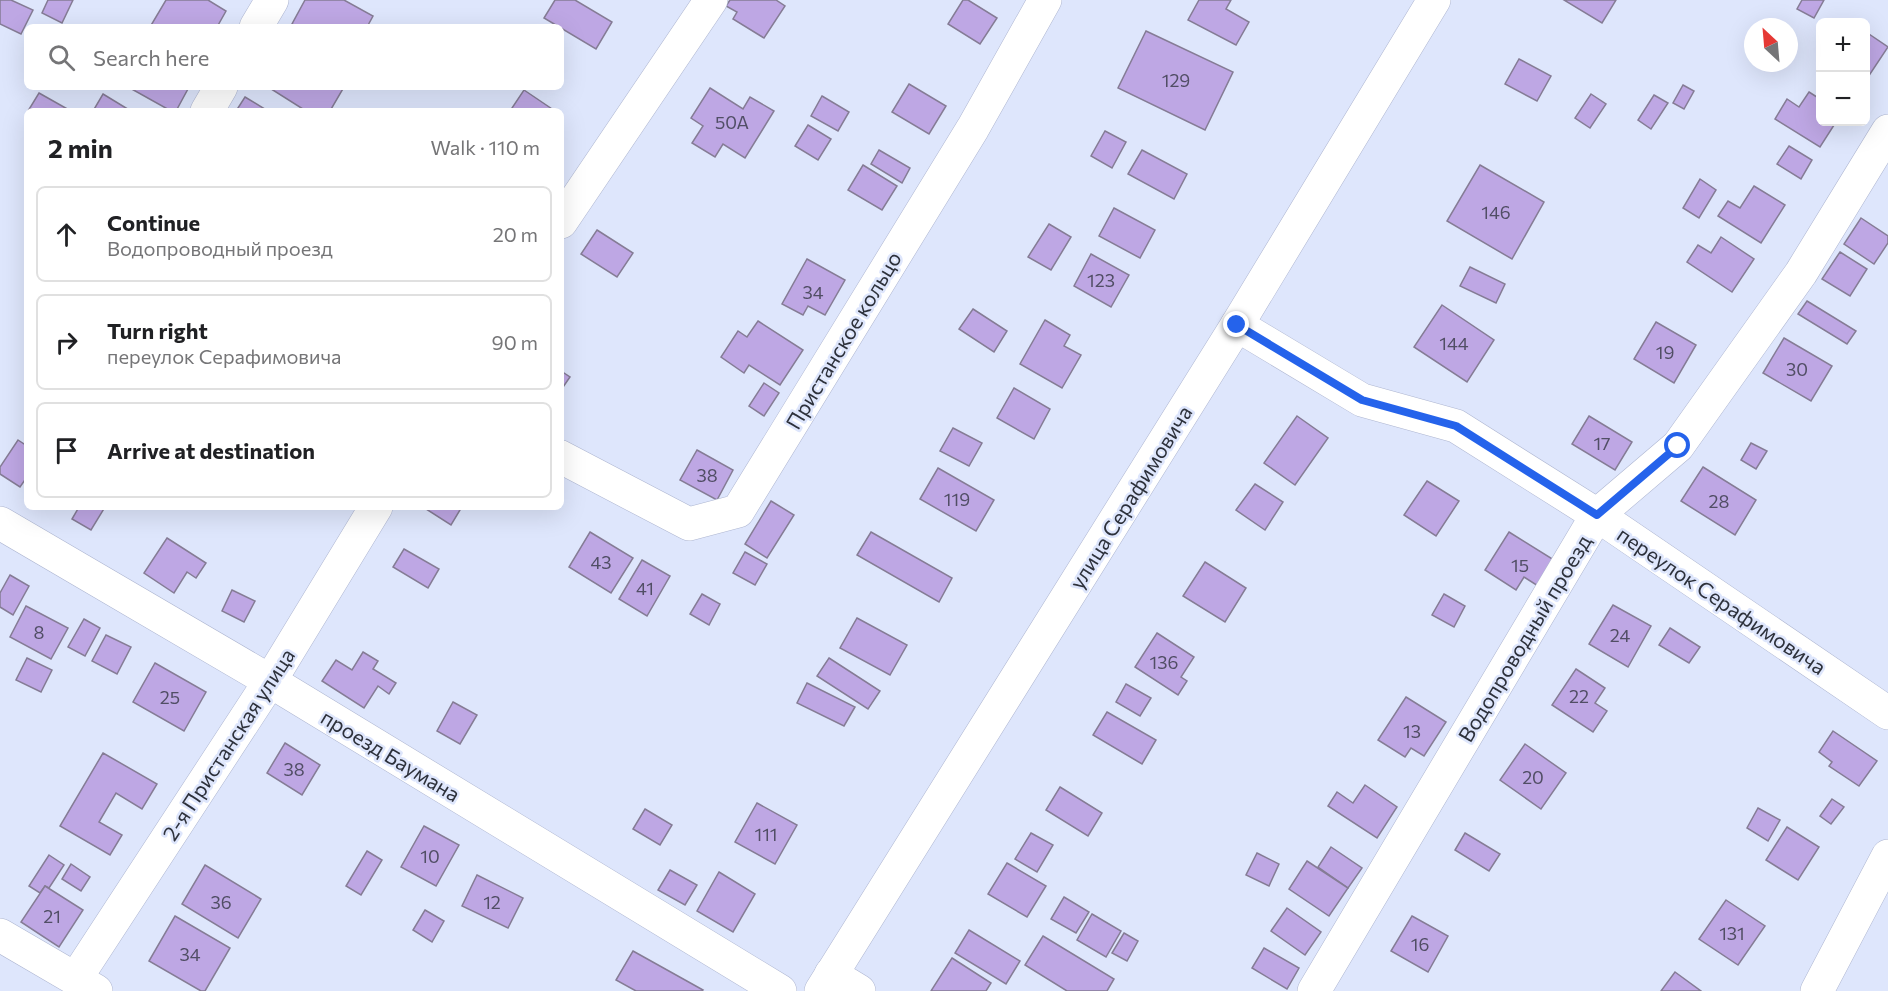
<!DOCTYPE html>
<meta charset="utf-8">
<style>
:root{--surface:#fff;--page:#f6f6f6;--text:#202124;--muted:#757577;--line:#e0e0e0}
body{margin:0;font-family:Commissioner,sans-serif;background:var(--page);color:var(--text)}
.controls{position:absolute;right:18px;top:18px;display:grid;overflow:hidden;border-radius:9px;box-shadow:0 6px 24px #0002}
.controls button{width:54px;height:54px;display:grid;place-items:center;padding:0;border:0;border-bottom:2px solid var(--line);background:var(--surface);color:var(--text);font:30px sans-serif}
.compass{position:absolute;left:1744px;top:18px;width:54px;height:54px;border-radius:50%;background:var(--surface);box-shadow:0 6px 24px #0002;rotate:334deg}
.stop{position:absolute;width:18px;height:18px;margin:-14px;border:4px solid #2563eb;border-radius:50%;background:#fff}
.stop.end{background:#2563eb;border-color:#fff;box-shadow:0 2px 6px #0008}
.list{margin:0;padding:0;list-style:none}
h2{display:flex;justify-content:space-between;align-items:center;height:78px;margin:0;padding:0 24px;font-size:26px}
h2 small{font-size:20px;font-weight:400;color:var(--muted)}
.list li{display:grid;grid-template-columns:39px 1fr auto;gap:18px;align-items:center;box-sizing:border-box;height:96px;margin:0 12px 12px;padding:0 12px;border:2px solid var(--line);border-radius:9px}
.list b{display:block;font-size:22px;white-space:nowrap}
.list p{margin:0;font-size:20px;white-space:nowrap;color:var(--muted)}
.list em{font-size:20px;font-style:normal;color:var(--muted)}
.icon{flex:none;width:33px;height:33px;fill:none;stroke:currentColor;stroke-width:2;stroke-linecap:round;stroke-linejoin:round}
.map{position:relative;flex:none;width:1888px;height:991px;overflow:hidden}
.search{position:absolute;background:var(--surface);box-shadow:0 6px 24px #0002;left:24px;top:24px;width:540px;height:66px;display:flex;align-items:center;gap:15px;box-sizing:border-box;padding:0 21px;border-radius:9px;color:var(--muted);font-size:22px}
.panel{position:absolute;background:var(--surface);box-shadow:0 6px 24px #0002;left:24px;top:108px;width:540px;height:402px;border-radius:9px}
.map>svg:first-child{display:block}
.building{fill:#bea7e4;stroke:#857c95;stroke-width:1.5}
.lines{fill:none;stroke-linecap:round;stroke-linejoin:round}
.minor-casing{stroke:#aeb6d1;stroke-width:34}
.tertiary-casing{stroke:#aeb6d1;stroke-width:34}
.minor{stroke:#fff;stroke-width:33}
.tertiary{stroke:#fff;stroke-width:33}
.route{stroke:#2563eb;stroke-width:8}
.labels{text-anchor:middle;dominant-baseline:central;stroke-width:5;stroke-linejoin:round;paint-order:stroke}
.number-label{font-size:18px;fill:#514e65}
.street-label{font-size:21px;fill:#2d313b;stroke:#dee6fc}
</style>
<div class="map">
<svg width="1888" height="991" viewBox="0 0 1888 991">
<rect width="100%" height="100%" fill="#dee6fc"/>
<g class="building">
<polygon points="0,0 11,0 33,10 21,34 0,24"/>
<polygon points="48,0 73,0 62,23 42,13"/>
<polygon points="166,0 208,0 226,11 217,27 150,27"/>
<polygon points="305,0 344,0 373,16 367,27 298,27 292,24"/>
<polygon points="555,0 575,0 612,22 596,49 544,18"/>
<polygon points="730,0 776,0 785,6 764,38 733,19 737,12 726,6"/>
<polygon points="963,0 968,0 997,18 980,44 948,24"/>
<polygon points="1199,0 1231,0 1226,9 1249,22 1236,45 1188,20"/>
<polygon points="1564,0 1616,0 1602,23"/>
<polygon points="1802,0 1824,0 1814,18 1797,9"/>
<polygon points="1146,31 1233,72 1205,130 1118,88"/>
<polygon points="1866,32 1888,47 1868,77 1866,75"/>
<polygon points="1519,59 1551,76 1537,101 1505,84"/>
<polygon points="909,84 946,106 929,134 892,112"/>
<polygon points="1683,85 1694,91 1684,109 1673,103"/>
<polygon points="128,87 189,87 176,111 171,111"/>
<polygon points="268,87 344,87 330,111 306,111"/>
<polygon points="710,88 743,109 750,97 774,111 745,158 723,144 715,157 692,143 703,126 691,118"/>
<polygon points="524,90 555,111 510,111"/>
<polygon points="1809,92 1820,99 1820,122 1836,122 1820,147 1775,119 1787,99 1799,107"/>
<polygon points="39,93 71,111 28,111"/>
<polygon points="103,94 131,111 93,111"/>
<polygon points="1591,94 1606,104 1590,128 1575,118"/>
<polygon points="1654,95 1668,103 1651,129 1638,120"/>
<polygon points="822,96 849,112 838,131 811,116"/>
<polygon points="245,97 268,111 236,111"/>
<polygon points="808,125 831,139 818,160 795,146"/>
<polygon points="1105,131 1126,142 1112,168 1091,156"/>
<polygon points="1789,146 1812,160 1801,179 1777,164"/>
<polygon points="879,150 910,168 902,183 871,164"/>
<polygon points="1142,150 1187,174 1174,199 1128,174"/>
<polygon points="863,165 897,186 882,210 848,190"/>
<polygon points="1480,165 1544,202 1512,259 1447,221"/>
<polygon points="1700,179 1716,190 1699,218 1683,208"/>
<polygon points="1754,186 1785,205 1761,243 1718,216 1728,201 1740,208"/>
<polygon points="1114,208 1155,230 1140,258 1099,236"/>
<polygon points="1861,218 1888,236 1888,243 1874,264 1844,244"/>
<polygon points="1049,224 1071,237 1051,270 1028,257"/>
<polygon points="597,230 633,253 617,277 581,254"/>
<polygon points="1721,237 1754,259 1732,292 1687,262 1698,245 1711,253"/>
<polygon points="1840,252 1867,269 1850,296 1822,279"/>
<polygon points="1091,254 1129,275 1111,307 1074,286"/>
<polygon points="807,259 845,280 825,315 808,306 803,315 782,304"/>
<polygon points="1470,267 1505,284 1496,303 1460,286"/>
<polygon points="1807,301 1856,331 1847,344 1798,314"/>
<polygon points="1442,305 1494,340 1467,382 1414,347"/>
<polygon points="973,309 1007,331 994,352 959,329"/>
<polygon points="1045,320 1070,335 1064,346 1081,355 1062,388 1020,364"/>
<polygon points="758,321 803,350 780,385 749,365 744,373 721,357 738,331 747,337"/>
<polygon points="1656,322 1696,345 1674,383 1634,359"/>
<polygon points="1784,338 1832,366 1811,401 1763,373"/>
<polygon points="561,371 570,377 561,390"/>
<polygon points="764,383 779,393 764,416 749,406"/>
<polygon points="1014,388 1050,409 1034,439 997,418"/>
<polygon points="1297,416 1328,438 1295,485 1264,463"/>
<polygon points="1589,416 1632,442 1615,470 1572,444"/>
<polygon points="953,428 982,443 969,466 940,451"/>
<polygon points="18,440 27,446 27,477 20,487 0,474 0,467"/>
<polygon points="1751,443 1767,451 1756,469 1741,460"/>
<polygon points="697,450 733,470 717,500 680,480"/>
<polygon points="1703,467 1756,500 1735,535 1681,501"/>
<polygon points="938,468 994,500 976,531 920,499"/>
<polygon points="1427,481 1459,501 1436,536 1404,515"/>
<polygon points="1255,484 1283,502 1265,530 1236,510"/>
<polygon points="771,501 794,515 767,558 745,544"/>
<polygon points="79,507 105,507 91,530 72,519"/>
<polygon points="427,507 455,507 460,510 451,525 426,509"/>
<polygon points="590,532 633,558 611,593 569,567"/>
<polygon points="871,532 952,578 939,602 857,555"/>
<polygon points="1509,532 1554,560 1538,586 1524,577 1516,590 1485,570"/>
<polygon points="167,538 206,563 196,578 187,572 174,593 144,573"/>
<polygon points="404,549 439,569 428,588 393,567"/>
<polygon points="745,552 767,564 755,585 733,573"/>
<polygon points="642,560 670,576 647,616 619,599"/>
<polygon points="1205,562 1246,588 1225,622 1183,596"/>
<polygon points="10,575 29,586 13,615 0,607 0,593"/>
<polygon points="232,590 255,601 244,622 222,611"/>
<polygon points="702,594 720,604 709,625 690,614"/>
<polygon points="1444,594 1465,606 1454,627 1432,615"/>
<polygon points="1613,605 1651,626 1628,667 1589,644"/>
<polygon points="26,606 68,628 51,659 10,637"/>
<polygon points="857,618 907,645 890,675 840,648"/>
<polygon points="84,619 100,628 85,656 68,647"/>
<polygon points="1670,628 1700,647 1689,663 1659,645"/>
<polygon points="1157,633 1194,657 1181,677 1187,681 1178,695 1135,667"/>
<polygon points="106,635 131,647 117,674 92,661"/>
<polygon points="363,652 378,661 373,669 396,683 389,694 378,686 364,708 322,681 336,660 352,670"/>
<polygon points="27,658 52,670 41,692 16,680"/>
<polygon points="829,658 880,691 868,709 817,676"/>
<polygon points="155,663 206,692 184,731 133,702"/>
<polygon points="1576,669 1605,688 1595,703 1607,711 1593,732 1552,705"/>
<polygon points="807,683 855,707 844,726 797,703"/>
<polygon points="1126,684 1151,698 1140,716 1116,702"/>
<polygon points="1406,697 1446,722 1424,756 1411,748 1405,757 1378,740"/>
<polygon points="453,702 477,715 460,744 437,731"/>
<polygon points="1107,712 1156,740 1142,764 1093,735"/>
<polygon points="1833,731 1877,761 1859,786 1829,766 1832,762 1819,752"/>
<polygon points="285,743 320,765 302,795 267,773"/>
<polygon points="1525,744 1566,773 1541,809 1500,780"/>
<polygon points="103,753 157,784 142,809 116,793 99,822 122,835 110,855 60,826"/>
<polygon points="1365,785 1397,807 1377,838 1328,806 1337,792 1353,803"/>
<polygon points="1060,787 1102,813 1088,836 1046,810"/>
<polygon points="1832,799 1844,807 1831,824 1820,816"/>
<polygon points="757,803 797,825 775,864 735,842"/>
<polygon points="1758,808 1780,820 1768,841 1747,828"/>
<polygon points="645,809 672,825 660,845 633,829"/>
<polygon points="424,826 459,845 436,886 401,867"/>
<polygon points="1787,827 1819,847 1798,880 1766,860"/>
<polygon points="1031,833 1053,845 1037,872 1015,859"/>
<polygon points="1465,833 1500,854 1489,871 1455,850"/>
<polygon points="1331,847 1362,868 1348,888 1318,867"/>
<polygon points="367,851 382,860 361,895 346,886"/>
<polygon points="1257,853 1279,864 1269,886 1246,875"/>
<polygon points="49,855 64,865 49,888 45,886 40,893 29,886"/>
<polygon points="1307,861 1348,888 1329,916 1289,889"/>
<polygon points="1007,863 1046,886 1027,917 988,894"/>
<polygon points="71,864 90,877 81,891 62,879"/>
<polygon points="205,865 261,899 238,938 182,904"/>
<polygon points="670,870 697,885 685,905 658,890"/>
<polygon points="719,872 755,894 733,932 697,911"/>
<polygon points="477,875 523,898 508,928 462,906"/>
<polygon points="45,886 83,910 59,947 21,922"/>
<polygon points="1064,897 1089,912 1076,933 1051,919"/>
<polygon points="1726,900 1765,926 1738,965 1699,939"/>
<polygon points="1287,908 1321,932 1305,955 1271,931"/>
<polygon points="425,910 444,921 432,942 413,930"/>
<polygon points="1092,914 1121,931 1106,957 1077,940"/>
<polygon points="175,916 230,948 205,991 201,991 149,961"/>
<polygon points="1412,916 1448,936 1428,972 1391,951"/>
<polygon points="969,930 1020,961 1006,984 955,953"/>
<polygon points="1124,933 1138,941 1127,961 1112,953"/>
<polygon points="1043,936 1114,979 1107,991 1067,991 1025,965"/>
<polygon points="1264,948 1299,968 1287,989 1252,968"/>
<polygon points="633,951 703,990 702,991 636,991 616,980"/>
<polygon points="952,958 991,983 986,991 931,991"/>
<polygon points="1675,972 1701,991 1661,991"/>
</g>
<g class="lines">
<defs>
<g id="minor">
<polyline points="256,27 272,0"/>
<polyline points="207,111 221,87"/>
<polyline points="561,222 711,0"/>
<polyline points="1237,325 1362,400 1456,426 1597,515 1888,713"/>
<polyline points="561,457 689,524 738,511 973,128 1045,0"/>
<polyline points="0,523 270,681 780,991"/>
<polyline points="0,935 96,991"/>
<polyline points="831,974 859,991"/>
<polyline points="76,978 270,681 376,507"/>
<polyline points="1314,991 1597,515 1678,446 1801,273 1888,131"/>
<polyline points="1817,991 1888,856"/>
</g>
<polyline id="tertiary" points="821,991 1237,325 1434,0"/>
</defs>
<use href="#minor" class="minor-casing"/>
<use href="#tertiary" class="tertiary-casing"/>
<use href="#minor" class="minor"/>
<use href="#tertiary" class="tertiary"/>
</g>
<g class="lines">
<polyline class="route" points="1237,325 1362,400 1456,426 1597,515 1678,446"/>
</g>
<g class="labels">
<g class="number-label">
<text x="1176" y="80">129</text>
<text x="732" y="122">50А</text>
<text x="1496" y="212">146</text>
<text x="1101" y="280">123</text>
<text x="813" y="292">34</text>
<text x="1454" y="343">144</text>
<text x="1665" y="352">19</text>
<text x="1797" y="369">30</text>
<text x="1602" y="443">17</text>
<text x="707" y="475">38</text>
<text x="957" y="499">119</text>
<text x="1719" y="501">28</text>
<text x="601" y="562">43</text>
<text x="1520" y="565">15</text>
<text x="645" y="588">41</text>
<text x="39" y="632">8</text>
<text x="1620" y="635">24</text>
<text x="1164" y="662">136</text>
<text x="1579" y="696">22</text>
<text x="170" y="697">25</text>
<text x="1412" y="731">13</text>
<text x="294" y="769">38</text>
<text x="1533" y="777">20</text>
<text x="766" y="834">111</text>
<text x="430" y="856">10</text>
<text x="221" y="902">36</text>
<text x="492" y="902">12</text>
<text x="52" y="916">21</text>
<text x="1732" y="933">131</text>
<text x="1420" y="944">16</text>
<text x="190" y="954">34</text>
</g>
<g class="street-label">
<text transform="translate(843 340) rotate(-59)">Пристанское кольцо</text>
<text transform="translate(1130 497) rotate(-58)">улица Серафимовича</text>
<text transform="translate(1722 600) rotate(34)">переулок Серафимовича</text>
<text transform="translate(1524 638) rotate(-59)">Водопроводный проезд</text>
<text transform="translate(228 744) rotate(-57)">2-я Пристанская улица</text>
<text transform="translate(391 755) rotate(31)">проезд Баумана</text>
</g>
</g>
</svg>
<div class="controls">
<button>+</button>
<button>−</button>
</div>
<svg class="compass" viewBox="-18 -18 36 36"><path d="M0-13l5 13h-10z" fill="#e53935"/><path d="M0 13l5-13h-10z" fill="#757577"/></svg>
<div class="stop" style="left:1678px;top:446px"></div>
<div class="stop end" style="left:1237px;top:325px"></div>
<div class="search"><svg class="icon" aria-label="search" viewBox="0 0 24 24"><circle cx="10" cy="10" r="6"/><path d="M15 15l6 6"/></svg>Search here</div>
<section class="panel">
<h2>2 min<small>Walk · 110 m</small></h2>
<ul class="list">
<li><svg class="icon" aria-label="ahead" viewBox="0 0 24 24"><path d="M12 20V5M6 11l6-6 6 6"/></svg><div><b>Continue</b><p>Водопроводный проезд</p></div><em>20 m</em></li>
<li><svg class="icon" aria-label="right" viewBox="0 0 24 24"><path d="M7 20v-9h11M14 6l5 5-5 5"/></svg><div><b>Turn right</b><p>переулок Серафимовича</p></div><em>90 m</em></li>
<li><svg class="icon" aria-label="arrive" viewBox="0 0 24 24"><path d="M6 21V4h12l-3 4 3 4H6"/></svg><div><b>Arrive at destination</b></div></li>
</ul>
</section>
</div>
